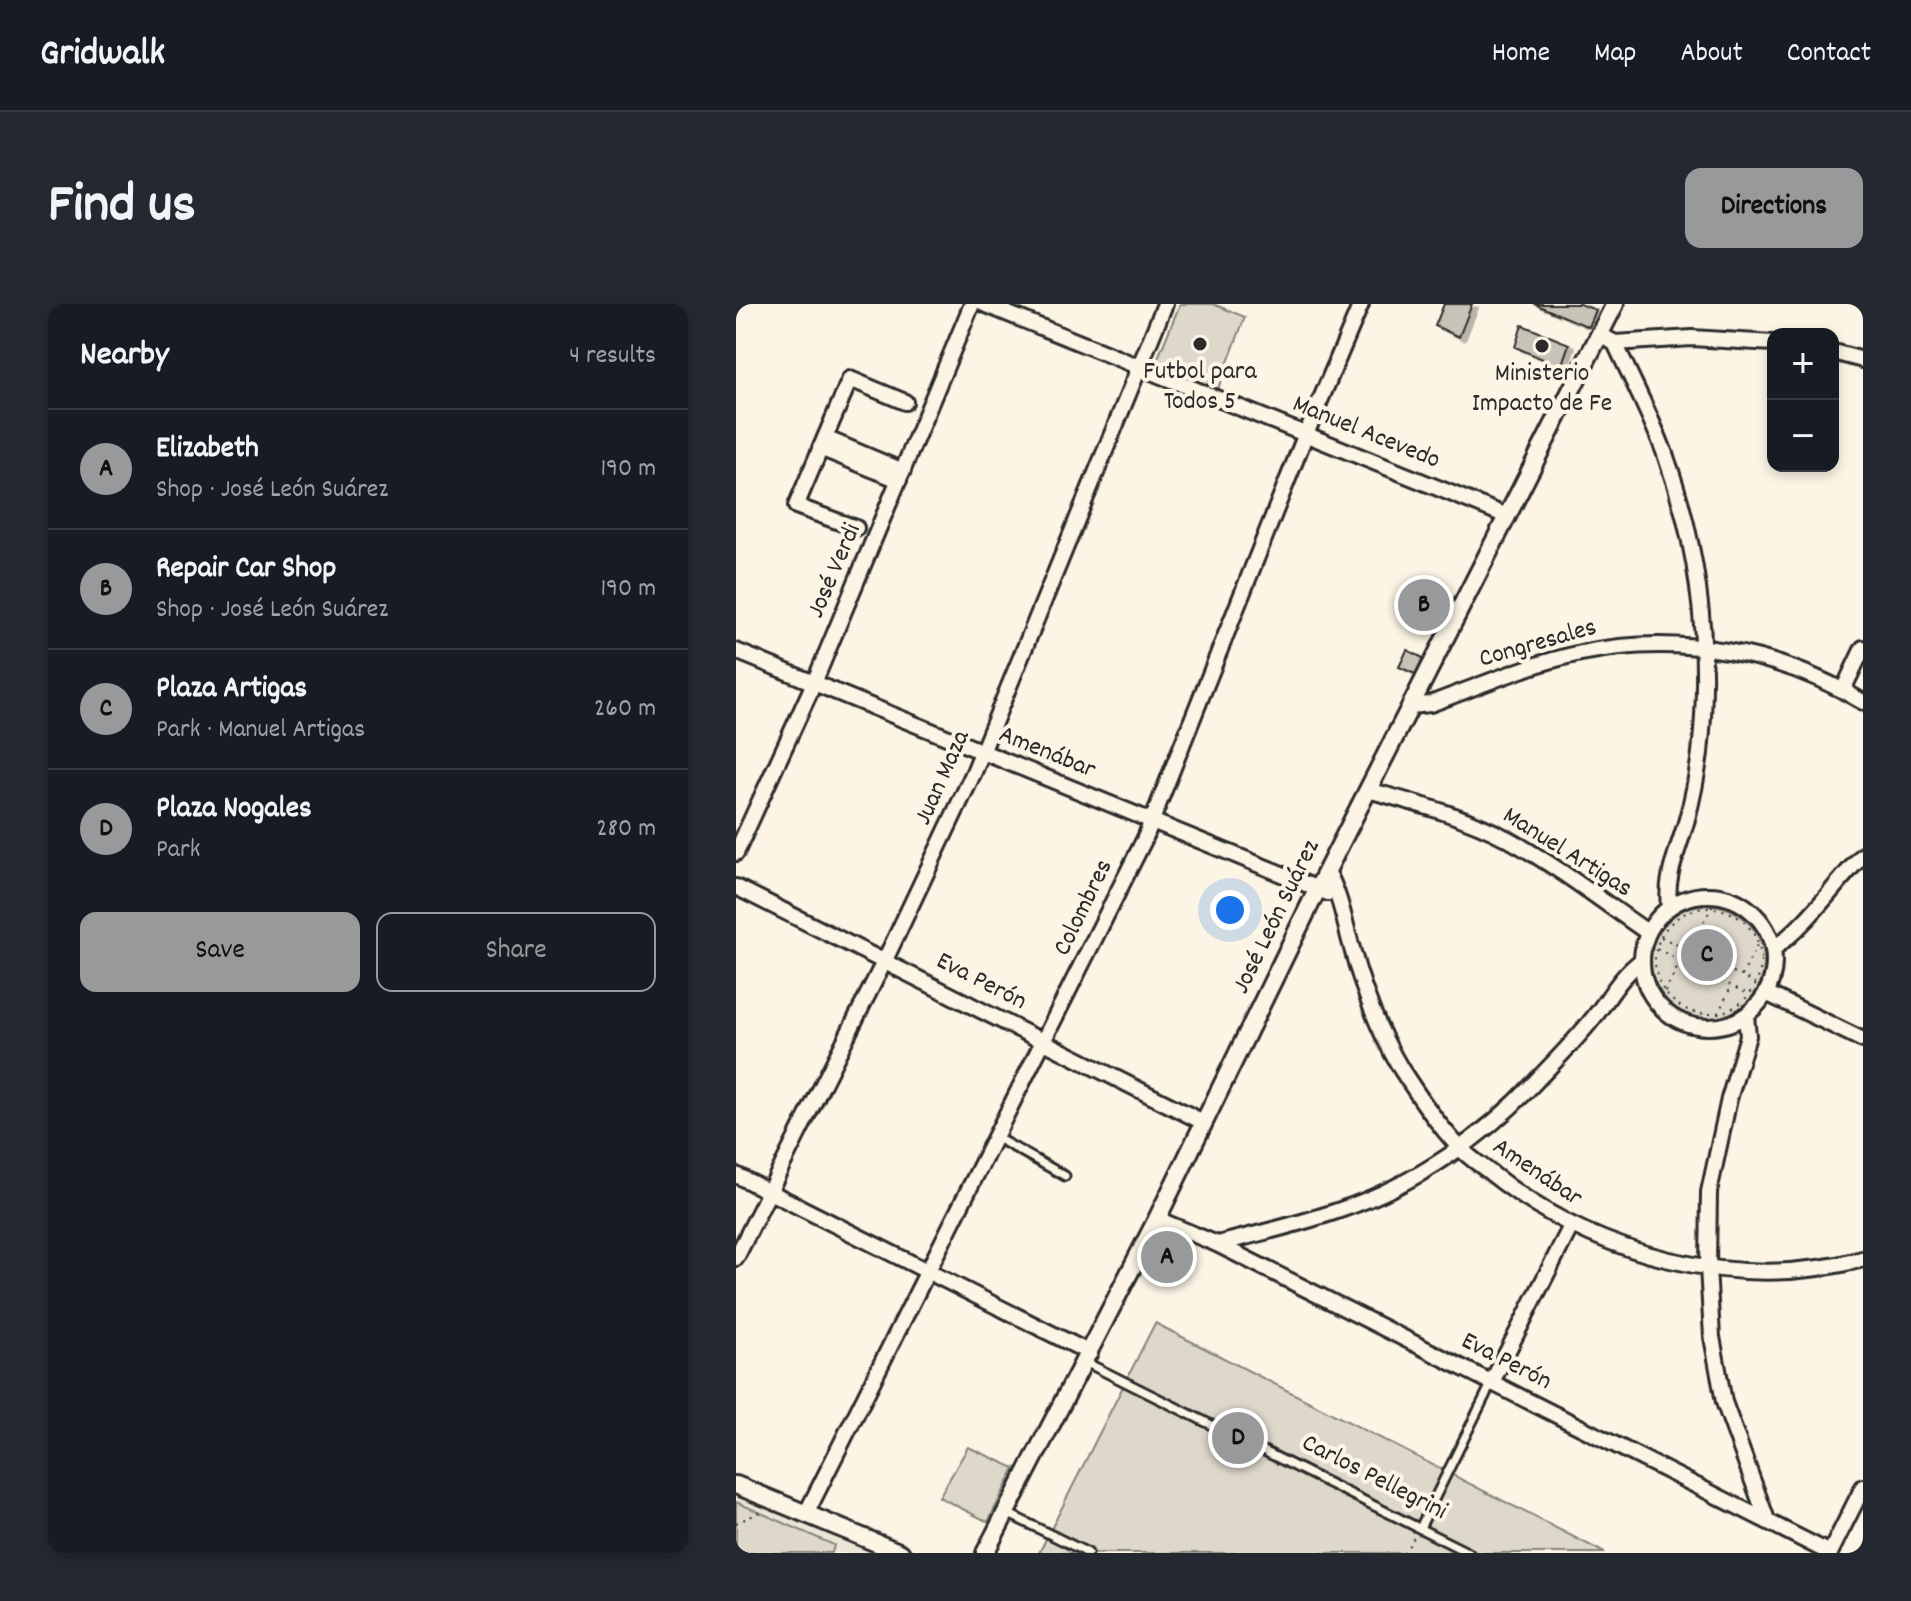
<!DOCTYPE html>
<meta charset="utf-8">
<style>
:root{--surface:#171b24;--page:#242831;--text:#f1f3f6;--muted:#9ea1a6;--line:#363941;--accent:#98999b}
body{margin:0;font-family:Dekko,sans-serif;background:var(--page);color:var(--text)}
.controls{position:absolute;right:24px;top:24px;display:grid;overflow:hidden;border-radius:16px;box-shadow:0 4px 12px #0003}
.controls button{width:72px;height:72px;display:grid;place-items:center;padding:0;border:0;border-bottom:2px solid var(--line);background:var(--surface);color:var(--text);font:40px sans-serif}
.you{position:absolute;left:494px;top:606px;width:28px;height:28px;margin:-20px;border:6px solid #fff;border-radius:50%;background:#1a73e8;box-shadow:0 0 0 12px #1a73e833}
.badge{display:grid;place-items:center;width:52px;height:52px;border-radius:50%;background:var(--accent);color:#111;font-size:26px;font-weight:700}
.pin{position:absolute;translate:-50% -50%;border:4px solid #fff;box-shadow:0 2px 8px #0006}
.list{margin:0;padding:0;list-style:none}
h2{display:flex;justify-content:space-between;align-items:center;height:104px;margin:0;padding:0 32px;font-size:34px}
h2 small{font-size:26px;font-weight:400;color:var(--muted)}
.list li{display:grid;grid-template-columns:52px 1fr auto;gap:24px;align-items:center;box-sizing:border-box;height:120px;padding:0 32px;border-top:2px solid var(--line)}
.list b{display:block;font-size:30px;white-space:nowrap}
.list p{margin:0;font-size:26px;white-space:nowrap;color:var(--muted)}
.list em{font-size:26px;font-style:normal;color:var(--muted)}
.actions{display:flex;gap:16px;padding:24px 32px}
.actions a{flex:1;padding:18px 0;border:2px solid var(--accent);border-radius:16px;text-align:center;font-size:28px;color:var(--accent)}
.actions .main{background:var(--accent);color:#111}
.map{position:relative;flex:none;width:1127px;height:1249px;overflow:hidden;border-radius:16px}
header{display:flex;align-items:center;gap:48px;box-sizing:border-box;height:112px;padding:0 40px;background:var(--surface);border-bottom:2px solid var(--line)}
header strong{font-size:38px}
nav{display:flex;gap:44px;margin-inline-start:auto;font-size:28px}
.intro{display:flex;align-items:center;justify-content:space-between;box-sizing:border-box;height:192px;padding:0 48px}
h1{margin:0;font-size:56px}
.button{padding:20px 36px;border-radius:16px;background:var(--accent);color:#111;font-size:28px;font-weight:700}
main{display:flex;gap:48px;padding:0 48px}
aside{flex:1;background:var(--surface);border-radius:16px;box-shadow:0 4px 12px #0003}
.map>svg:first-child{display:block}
.built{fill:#ece6d7}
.green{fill:#ded8ca;stroke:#84827a;stroke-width:2}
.building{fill:#c8c3b7;stroke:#2b2b2b;stroke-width:2;filter:url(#shadow)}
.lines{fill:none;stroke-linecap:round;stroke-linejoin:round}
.service-casing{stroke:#2b2b2b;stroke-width:13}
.minor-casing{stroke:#2b2b2b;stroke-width:20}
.tertiary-casing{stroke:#2b2b2b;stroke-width:22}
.path{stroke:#2b2b2b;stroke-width:2;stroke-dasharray:2 6;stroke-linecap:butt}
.service{stroke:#fcf5e5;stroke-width:7}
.minor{stroke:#fcf5e5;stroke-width:14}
.tertiary{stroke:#fcf5e5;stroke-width:16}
.poi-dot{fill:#2b2b2b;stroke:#fcf5e5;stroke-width:3}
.labels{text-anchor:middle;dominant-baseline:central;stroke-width:8;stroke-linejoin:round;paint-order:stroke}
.poi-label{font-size:26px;fill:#2b2b2b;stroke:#fcf5e5}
.street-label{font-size:26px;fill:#2b2b2b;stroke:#fcf5e5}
</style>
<header>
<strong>Gridwalk</strong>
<nav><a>Home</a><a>Map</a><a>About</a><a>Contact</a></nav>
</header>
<div class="intro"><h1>Find us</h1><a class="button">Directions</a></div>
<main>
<aside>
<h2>Nearby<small>4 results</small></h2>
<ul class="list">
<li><span class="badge">A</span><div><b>Elizabeth</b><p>Shop · José León Suárez</p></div><em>190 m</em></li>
<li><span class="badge">B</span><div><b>Repair Car Shop</b><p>Shop · José León Suárez</p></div><em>190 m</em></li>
<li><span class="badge">C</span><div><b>Plaza Artigas</b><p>Park · Manuel Artigas</p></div><em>260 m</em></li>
<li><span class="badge">D</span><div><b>Plaza Nogales</b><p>Park</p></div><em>280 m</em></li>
</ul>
<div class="actions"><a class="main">Save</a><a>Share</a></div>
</aside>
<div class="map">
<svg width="1127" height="1249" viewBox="0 0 1127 1249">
<defs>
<filter id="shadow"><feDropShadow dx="6" dy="3.5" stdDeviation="0" flood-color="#0004"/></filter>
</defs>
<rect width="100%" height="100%" fill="#fcf5e5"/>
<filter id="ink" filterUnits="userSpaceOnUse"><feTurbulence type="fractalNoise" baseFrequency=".0125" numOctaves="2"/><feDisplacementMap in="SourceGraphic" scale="16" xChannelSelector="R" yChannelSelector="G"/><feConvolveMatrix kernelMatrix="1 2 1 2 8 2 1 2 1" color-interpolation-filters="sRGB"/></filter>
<g filter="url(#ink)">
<polygon class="built" points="0,1188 149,1249 0,1249"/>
<g class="green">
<polygon points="444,0 477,0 509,13 480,90 417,66"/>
<circle cx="971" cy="658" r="57"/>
<polygon points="419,1019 869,1249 303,1249"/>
<polygon points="232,1143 279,1164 252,1218 203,1193"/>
<polygon points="0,1198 98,1241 96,1249 0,1249"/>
</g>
<g class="building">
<polygon points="708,0 736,0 723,33 699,22"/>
<polygon points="798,0 844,0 860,6 853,23"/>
<polygon points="786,21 833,40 825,63 779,43"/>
<polygon points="672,286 709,304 704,316 666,298"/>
<polygon points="671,346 687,354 679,370 663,363"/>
<polygon points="437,937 451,946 440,963 426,955"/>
</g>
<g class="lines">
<defs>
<g id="service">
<polyline points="261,834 329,872"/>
<polyline points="349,1058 733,1249"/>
<polyline points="271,1209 352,1249"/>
<polyline points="684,1224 755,1080"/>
</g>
<g id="minor">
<polyline points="248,0 771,212"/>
<polyline points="864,31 879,39 956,34 1037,39"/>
<path d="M879,39C896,76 915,112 929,150C964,247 975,347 964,449C961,471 957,493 951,515C943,545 929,571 933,602"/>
<polyline points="1097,48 1127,56"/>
<polyline points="89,134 167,167"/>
<polyline points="84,144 163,176"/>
<polyline points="120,224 60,202 114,75 169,98"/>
<polyline points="0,347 592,589"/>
<polyline points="1107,386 1127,344"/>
<path d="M675,402L694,400C743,382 793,360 845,349C941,329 1043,347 1127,398"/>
<path d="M632,486C679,499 729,512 772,535C821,562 866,597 911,628"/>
<polyline points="0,549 78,379 236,0"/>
<path d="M591,567C604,591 608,615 615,641C626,683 643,728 665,765C682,791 701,820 723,843C732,853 745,861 756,870C858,951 1000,989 1127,955"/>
<polyline points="0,583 467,818"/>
<circle cx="972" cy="657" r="66"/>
<path d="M1037,645C1073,619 1097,582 1127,551"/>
<polyline points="1030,689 1127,736"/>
<polyline points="1010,712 1012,732 993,795 973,888 972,963 976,1033 988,1098 1031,1216"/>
<polyline points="0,871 354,1049"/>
<polyline points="421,915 481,940 1094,1249"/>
<path d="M481,940C522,930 564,920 604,906C678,881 749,833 801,776C822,754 844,732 862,708C876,689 886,671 905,657"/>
<polyline points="0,954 149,656 238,468 429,0"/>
<polyline points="756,1078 835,922"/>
<polyline points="70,1210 409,534 565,142 625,0"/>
<polyline points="1094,1249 1127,1183"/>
</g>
<g id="tertiary">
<polyline points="0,1181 165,1249"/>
<polyline points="249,1249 420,917 582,584 879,0"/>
</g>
</defs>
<use href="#service" class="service-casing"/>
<use href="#minor" class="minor-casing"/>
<use href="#tertiary" class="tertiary-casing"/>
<g class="path">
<circle cx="972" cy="657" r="53"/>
<polyline points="925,633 1020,679"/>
<polyline points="921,645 1012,690"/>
<polyline points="953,646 982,591"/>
<polyline points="1006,672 1021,641"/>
<polyline points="929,688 944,658"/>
<polyline points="975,724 995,683"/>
<polyline points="0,1219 25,1208"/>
<polyline points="668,1249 679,1232"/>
</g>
<use href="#service" class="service"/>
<use href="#minor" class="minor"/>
<use href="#tertiary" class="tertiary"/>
</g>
</g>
<g class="poi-dot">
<circle cx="464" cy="40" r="8"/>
<circle cx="806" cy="42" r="8"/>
</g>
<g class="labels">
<g class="poi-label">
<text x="464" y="68">Futbol para<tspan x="464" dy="30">Todos 5</tspan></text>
<text x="806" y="70">Ministerio<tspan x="806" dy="30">Impacto de Fe</tspan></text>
</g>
<g class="street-label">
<text transform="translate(630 129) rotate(22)">Manuel Acevedo</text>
<text transform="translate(99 267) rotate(-67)">José Verdi</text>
<text transform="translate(802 340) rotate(-16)">Congresales</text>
<text transform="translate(311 449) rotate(22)">Amenábar</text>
<text transform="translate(207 474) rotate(-66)">Juan Maza</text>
<text transform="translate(831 549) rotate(32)">Manuel Artigas</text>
<text transform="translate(348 604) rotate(-64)">Colombres</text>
<text transform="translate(541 613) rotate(-64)">José León Suárez</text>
<text transform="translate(245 678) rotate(27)">Eva Perón</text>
<text transform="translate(801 869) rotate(34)">Amenábar</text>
<text transform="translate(770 1058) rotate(27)">Eva Perón</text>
<text transform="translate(638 1174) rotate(27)">Carlos Pellegrini</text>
</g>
</g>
</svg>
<div class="controls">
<button>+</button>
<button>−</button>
</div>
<div class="you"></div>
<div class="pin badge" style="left:431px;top:953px">A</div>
<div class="pin badge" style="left:688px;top:301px">B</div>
<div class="pin badge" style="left:971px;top:651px">C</div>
<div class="pin badge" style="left:502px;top:1134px">D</div>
</div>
</main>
